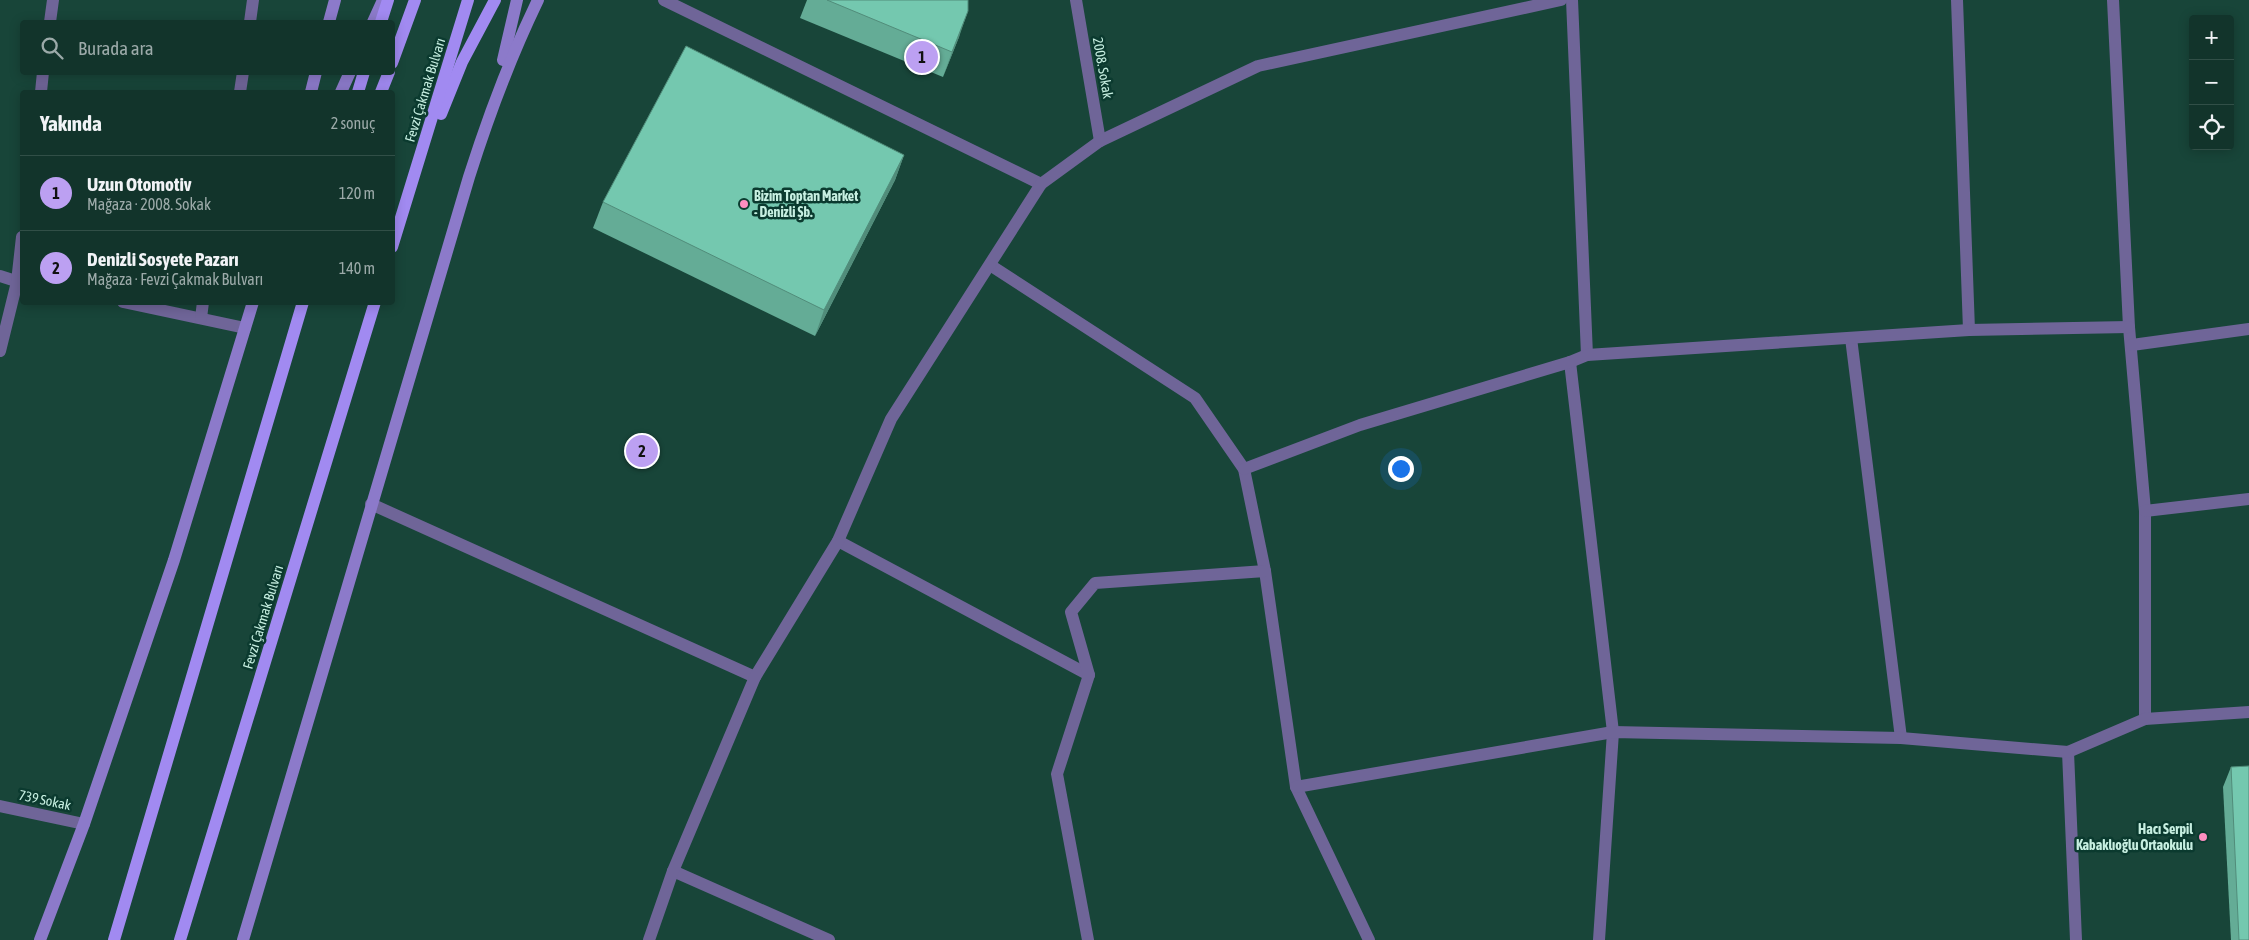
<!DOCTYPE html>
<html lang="tr">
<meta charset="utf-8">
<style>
:root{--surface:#12342b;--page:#1b3c33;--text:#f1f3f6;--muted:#9caaa9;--line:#314f47;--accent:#bca0f2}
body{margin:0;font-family:"Asap Condensed",sans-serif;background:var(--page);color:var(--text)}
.controls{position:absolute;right:15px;top:15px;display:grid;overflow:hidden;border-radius:5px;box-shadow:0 2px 12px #0003}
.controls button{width:45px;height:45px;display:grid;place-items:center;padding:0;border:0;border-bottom:1px solid var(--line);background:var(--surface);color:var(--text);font:25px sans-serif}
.you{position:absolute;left:1400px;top:468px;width:18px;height:18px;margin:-12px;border:4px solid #fff;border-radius:50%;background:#1a73e8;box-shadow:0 0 0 8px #1a73e833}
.badge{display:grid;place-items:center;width:32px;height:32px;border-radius:50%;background:var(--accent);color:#111;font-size:16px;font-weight:700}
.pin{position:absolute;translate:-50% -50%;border:2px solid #fff;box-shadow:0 1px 5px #0006}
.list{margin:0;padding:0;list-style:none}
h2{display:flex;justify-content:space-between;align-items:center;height:65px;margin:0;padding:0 20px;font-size:21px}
h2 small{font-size:16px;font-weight:400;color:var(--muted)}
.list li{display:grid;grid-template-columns:32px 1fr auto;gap:15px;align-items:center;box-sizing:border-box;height:75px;padding:0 20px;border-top:1px solid var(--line)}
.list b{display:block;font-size:19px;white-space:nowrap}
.list p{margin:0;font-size:16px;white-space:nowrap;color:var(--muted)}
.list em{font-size:16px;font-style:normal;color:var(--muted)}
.icon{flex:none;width:28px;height:28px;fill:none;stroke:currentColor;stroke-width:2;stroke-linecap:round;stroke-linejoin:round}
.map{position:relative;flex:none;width:2249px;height:940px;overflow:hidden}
.search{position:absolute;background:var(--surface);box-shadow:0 2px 12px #0003;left:20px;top:20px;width:375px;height:55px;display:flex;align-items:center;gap:12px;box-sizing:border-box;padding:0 18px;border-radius:5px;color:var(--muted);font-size:19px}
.panel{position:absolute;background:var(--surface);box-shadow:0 2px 12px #0003;left:20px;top:90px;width:375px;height:215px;border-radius:5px}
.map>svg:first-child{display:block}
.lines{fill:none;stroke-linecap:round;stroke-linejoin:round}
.minor{stroke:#6f6598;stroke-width:12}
.secondary{stroke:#8c7aca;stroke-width:12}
.primary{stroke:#a18af1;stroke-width:12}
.wall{fill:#64ac96}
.shaded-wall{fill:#518c7a}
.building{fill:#74c8af;stroke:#518c7a}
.poi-dot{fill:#fd8ec0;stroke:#0b3a2f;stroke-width:2}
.labels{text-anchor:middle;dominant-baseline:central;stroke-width:5;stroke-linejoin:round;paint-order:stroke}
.street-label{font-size:14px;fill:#c7efe1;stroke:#0b3a2f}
.poi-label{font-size:14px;font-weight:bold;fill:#c7efe1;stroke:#0b3a2f;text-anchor:start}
</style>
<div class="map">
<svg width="2249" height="940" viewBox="0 0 2249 940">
<rect width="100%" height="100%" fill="#184539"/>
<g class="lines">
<g class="minor">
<polyline points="664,0 1041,184"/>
<polyline points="1076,0 1100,141"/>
<polyline points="1572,0 1587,355"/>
<polyline points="1957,0 1969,330"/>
<polyline points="2113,0 2129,327 2145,511 2145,719"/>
<polyline points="50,22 53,0"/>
<polyline points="250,22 253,0"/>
<polyline points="41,92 43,72"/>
<polyline points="240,92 243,72"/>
<polyline points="990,265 1195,398 1244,469 1265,571 1296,787 1369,940"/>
<polyline points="0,276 22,283"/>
<polyline points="123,302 245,328"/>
<polyline points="201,318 203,302"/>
<polyline points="1851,338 1901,738"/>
<polyline points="2132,345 2249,329"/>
<polyline points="0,351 17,282 22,237"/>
<polyline points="1570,362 1613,732 1599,940"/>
<polyline points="1244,469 1360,425 1570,362 1587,355 1969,330 2129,327"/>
<polyline points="371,504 755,677"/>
<polyline points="2145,511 2249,499"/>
<polyline points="838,541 1089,675"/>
<polyline points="2068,752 2076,940"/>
<polyline points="1296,787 1613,732 1901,738 2068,752 2145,719 2249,712"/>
<polyline points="0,806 84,824"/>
<polyline points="673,871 829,940"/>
<polyline points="649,940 673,871 755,677 838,541 891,419 1041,184 1100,141 1258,66 1561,0"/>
<polyline points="1088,940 1057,774 1089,675 1071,612 1095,583 1265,571"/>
</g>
<g class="secondary">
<polyline points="329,22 335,0"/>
<polyline points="373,22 383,0"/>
<polyline points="503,60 517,0"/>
<polyline points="311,92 316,72"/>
<polyline points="341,92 350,72"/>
<polyline points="40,940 84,824 174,560 253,302"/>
<path d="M243,940L469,177C489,114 509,60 538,0"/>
</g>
<g class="primary">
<polyline points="381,22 388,0"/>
<polyline points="392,63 415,0"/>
<polyline points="358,92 364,72"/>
<polyline points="381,92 389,72"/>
<polyline points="441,114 462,62 495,0"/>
<polyline points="392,247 468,0"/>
<polyline points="114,940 303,302"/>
<polyline points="180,940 375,302"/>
</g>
</g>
<g class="wall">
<polygon points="807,0 968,0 959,37 943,77 800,18"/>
<polygon points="904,155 895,180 815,336 593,228 603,202"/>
<polygon points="2231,767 2249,940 2231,940 2223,787"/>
</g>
<g class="shaded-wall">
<polygon points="968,11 959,37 943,77 952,52"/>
<polygon points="904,155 895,180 815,336 824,310"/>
</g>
<g class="building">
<polygon points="827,0 968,0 968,11 952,52"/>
<polygon points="686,46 904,155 824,310 603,202"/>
<polygon points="2249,766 2249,940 2239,940 2231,767"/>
</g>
<g class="poi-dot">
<circle cx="744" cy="204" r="5"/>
<circle cx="2203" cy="837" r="5"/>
</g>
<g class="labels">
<g class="street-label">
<text transform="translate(1103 68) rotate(80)">2008. Sokak</text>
<text transform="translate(425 90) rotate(-73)">Fevzi Çakmak Bulvarı</text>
<text transform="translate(263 617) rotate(-73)">Fevzi Çakmak Bulvarı</text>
<text transform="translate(45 800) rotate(12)">739 Sokak</text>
</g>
<g class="poi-label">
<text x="754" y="196">Bizim Toptan Market<tspan x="754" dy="16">- Denizli Şb.</tspan></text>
<text x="2193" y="829" text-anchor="end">Hacı Serpil<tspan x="2193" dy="16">Kabaklıoğlu Ortaokulu</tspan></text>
</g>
</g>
</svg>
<div class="controls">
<button>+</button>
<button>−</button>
<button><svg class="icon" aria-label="locate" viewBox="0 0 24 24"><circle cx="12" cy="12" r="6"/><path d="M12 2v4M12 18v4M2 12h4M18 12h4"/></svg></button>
</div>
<div class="you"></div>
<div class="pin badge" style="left:922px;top:57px">1</div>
<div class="pin badge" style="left:642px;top:451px">2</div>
<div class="search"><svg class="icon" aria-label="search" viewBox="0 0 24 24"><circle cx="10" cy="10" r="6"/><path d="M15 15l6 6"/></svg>Burada ara</div>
<section class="panel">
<h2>Yakında<small>2 sonuç</small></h2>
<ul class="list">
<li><span class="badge">1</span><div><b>Uzun Otomotiv</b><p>Mağaza · 2008. Sokak</p></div><em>120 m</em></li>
<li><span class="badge">2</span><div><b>Denizli Sosyete Pazarı</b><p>Mağaza · Fevzi Çakmak Bulvarı</p></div><em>140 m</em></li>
</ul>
</section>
</div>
